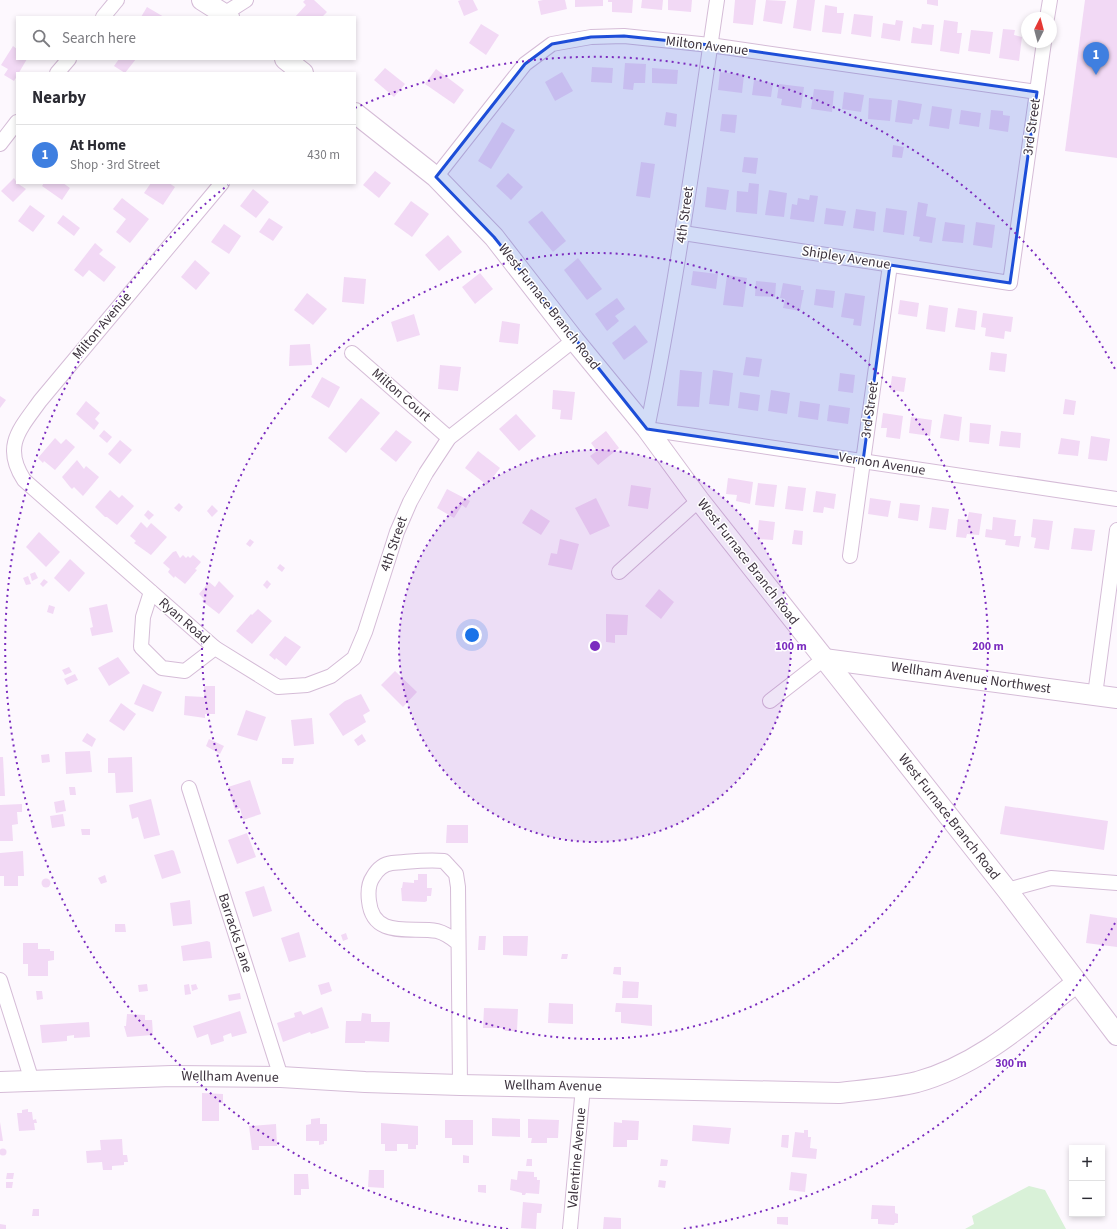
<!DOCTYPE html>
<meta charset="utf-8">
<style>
:root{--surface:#fff;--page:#f7f7f7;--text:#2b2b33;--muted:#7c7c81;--line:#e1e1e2;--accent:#b45309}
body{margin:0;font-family:"Source Sans 3",sans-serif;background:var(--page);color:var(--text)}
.controls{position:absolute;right:12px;bottom:12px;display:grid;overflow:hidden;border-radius:0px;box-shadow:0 2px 6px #0003}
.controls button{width:36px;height:36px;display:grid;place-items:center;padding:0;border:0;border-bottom:1px solid var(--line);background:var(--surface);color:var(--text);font:20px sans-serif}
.compass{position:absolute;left:1021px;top:12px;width:36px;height:36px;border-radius:50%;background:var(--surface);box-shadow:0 2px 6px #0003;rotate:6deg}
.you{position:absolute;left:472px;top:635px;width:14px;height:14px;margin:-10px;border:3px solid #fff;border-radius:50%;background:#1a73e8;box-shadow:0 0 0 6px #1a73e833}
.badge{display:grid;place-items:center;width:26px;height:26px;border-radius:50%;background:var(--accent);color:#fff;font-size:13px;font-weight:700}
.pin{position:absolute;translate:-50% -33px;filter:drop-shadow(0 1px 2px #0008)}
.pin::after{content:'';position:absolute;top:21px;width:14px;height:12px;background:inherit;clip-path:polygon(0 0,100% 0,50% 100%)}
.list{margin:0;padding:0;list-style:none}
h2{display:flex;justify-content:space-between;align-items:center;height:52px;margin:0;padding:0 16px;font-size:17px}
h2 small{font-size:13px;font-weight:400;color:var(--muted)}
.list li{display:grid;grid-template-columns:26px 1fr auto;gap:12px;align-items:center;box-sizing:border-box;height:60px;padding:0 16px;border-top:1px solid var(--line)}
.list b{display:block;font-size:15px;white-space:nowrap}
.list p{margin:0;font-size:13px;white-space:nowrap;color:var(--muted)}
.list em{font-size:13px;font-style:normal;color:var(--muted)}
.icon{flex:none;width:22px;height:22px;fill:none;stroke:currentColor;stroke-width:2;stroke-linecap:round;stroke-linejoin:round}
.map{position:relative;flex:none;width:1117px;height:1229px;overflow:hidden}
.search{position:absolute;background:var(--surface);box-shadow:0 2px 6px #0003;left:16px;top:16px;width:340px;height:44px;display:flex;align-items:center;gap:10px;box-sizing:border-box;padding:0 14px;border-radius:0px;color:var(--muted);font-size:15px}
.panel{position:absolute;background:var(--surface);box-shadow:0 2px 6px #0003;left:16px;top:72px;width:340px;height:112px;border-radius:0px}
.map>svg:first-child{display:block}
.green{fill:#d9f1d8}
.building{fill:#f2d9f5}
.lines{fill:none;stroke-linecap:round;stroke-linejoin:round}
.street-casing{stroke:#d5bcd7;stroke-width:16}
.secondary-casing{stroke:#d5bcd7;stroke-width:22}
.street{stroke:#fff;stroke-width:14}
.secondary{stroke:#fff;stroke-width:20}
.marked{fill:#1d4ed8;fill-opacity:0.2;stroke:#1d4ed8;stroke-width:3;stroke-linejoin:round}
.ring{fill:none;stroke:#7b2cbf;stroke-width:2;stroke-dasharray:2 4}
.labels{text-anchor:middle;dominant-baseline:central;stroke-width:3;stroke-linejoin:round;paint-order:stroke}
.street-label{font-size:14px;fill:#3d333e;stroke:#fff}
.centre{fill:#7b2cbf;stroke:#fff;stroke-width:2}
.ring-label{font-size:12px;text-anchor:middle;font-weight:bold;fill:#7b2cbf;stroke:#fff;stroke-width:3;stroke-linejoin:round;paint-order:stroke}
</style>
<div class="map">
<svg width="1117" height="1229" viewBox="0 0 1117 1229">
<rect width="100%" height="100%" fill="#fdf8fe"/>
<polygon class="green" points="1029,1186 1045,1190 1066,1229 965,1229 974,1224 972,1216"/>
<g class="building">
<polygon points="305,0 314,0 327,12 322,17 295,17 306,5 303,2"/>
<polygon points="461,0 473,0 478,10 464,16 458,1"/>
<polygon points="543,0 565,0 567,9 541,15 538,1"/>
<polygon points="575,0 603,0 603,6 575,7"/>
<polygon points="608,0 633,0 632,13 612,12 612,2 608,2"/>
<polygon points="642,0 663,0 662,10 641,8"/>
<polygon points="668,0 692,0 691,12 668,10"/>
<polygon points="735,0 756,0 753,25 733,23"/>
<polygon points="766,0 786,1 782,24 763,21"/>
<polygon points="797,0 815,0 811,31 793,28"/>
<polygon points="927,0 938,0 938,6 927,4"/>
<polygon points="1085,0 1117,0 1117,158 1065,151"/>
<polygon points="825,5 837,7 837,13 844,13 841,34 822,32"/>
<polygon points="147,7 164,17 141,17"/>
<polygon points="854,14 873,16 871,37 851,34"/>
<polygon points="896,20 903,21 900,41 881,38 883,23 895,25"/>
<polygon points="944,20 958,22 957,33 962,33 959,54 940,51"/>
<polygon points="481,24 499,35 486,55 469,43"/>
<polygon points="922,24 934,25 932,45 911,43 913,27 921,29"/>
<polygon points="1003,29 1015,30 1014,35 1022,37 1019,61 999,58"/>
<polygon points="971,30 993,32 990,54 968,51"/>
<polygon points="13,46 17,49 17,59 27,59 14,81 4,75 8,69 1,65"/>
<polygon points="119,59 136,59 125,73 114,66"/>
<polygon points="625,63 646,64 645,83 634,83 633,90 623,89"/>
<polygon points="592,67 613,68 612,83 591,82"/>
<polygon points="385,68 405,84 394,97 374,80"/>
<polygon points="652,68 678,70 677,84 652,83"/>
<polygon points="436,69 464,90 454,104 425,84"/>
<polygon points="562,72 573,91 555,101 545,82"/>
<polygon points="720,72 744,75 742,93 718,90"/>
<polygon points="754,80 773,83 771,97 752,95"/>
<polygon points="779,84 804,87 801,108 781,105 782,99 777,98"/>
<polygon points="814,89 834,91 832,112 811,109"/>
<polygon points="844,92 864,95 861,112 842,109"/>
<polygon points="869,98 892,100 890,121 868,119"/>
<polygon points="898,100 922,104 919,120 913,119 912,124 895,122"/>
<polygon points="932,106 952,109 949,129 929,126"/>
<polygon points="961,110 981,113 979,127 959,124"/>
<polygon points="991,110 1003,111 1003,115 1010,116 1008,132 989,129"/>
<polygon points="666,112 677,114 676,127 664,125"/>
<polygon points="722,114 737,115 735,133 720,131"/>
<polygon points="502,122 515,130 491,169 478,161"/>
<polygon points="893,145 904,147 902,158 892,157"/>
<polygon points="744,157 758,158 756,174 742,172"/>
<polygon points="641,162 655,164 650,198 636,196"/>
<polygon points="375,171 391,183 379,198 363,185"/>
<polygon points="508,173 523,187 511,200 496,186"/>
<polygon points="14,178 17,183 26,189 13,202 1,191"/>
<polygon points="44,183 63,183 70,188 62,200 42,186"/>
<polygon points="151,183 169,183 175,187 163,205 144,193"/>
<polygon points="749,183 759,184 757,214 736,212 737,191 748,192"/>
<polygon points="707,187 729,190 726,210 705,207"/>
<polygon points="253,189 269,202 256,218 240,206"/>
<polygon points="769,190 787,193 784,217 765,215"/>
<polygon points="810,195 818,196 814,222 790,219 792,204 797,205 798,198 809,200"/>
<polygon points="122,198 149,219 130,243 116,232 126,219 113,209"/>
<polygon points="411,201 429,214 412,237 394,224"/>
<polygon points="918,202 928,204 926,216 936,218 932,243 919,241 920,237 913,236"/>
<polygon points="30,205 45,216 33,232 18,221"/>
<polygon points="826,208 846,211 843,226 824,224"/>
<polygon points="886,208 907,211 904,235 883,232"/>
<polygon points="856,209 876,212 874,231 853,228"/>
<polygon points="542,211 566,241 553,252 528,222"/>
<polygon points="63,215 80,228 74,236 57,223"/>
<polygon points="269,218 283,227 273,241 259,232"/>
<polygon points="945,222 965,225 963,243 942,241"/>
<polygon points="976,222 995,225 992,248 973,245"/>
<polygon points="224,224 241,236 229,254 211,242"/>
<polygon points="448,235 462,252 439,271 425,255"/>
<polygon points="95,243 103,250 99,254 116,267 104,282 89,270 83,277 74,270"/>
<polygon points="578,258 602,289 587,300 564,270"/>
<polygon points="195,260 210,273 196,290 181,277"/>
<polygon points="693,271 718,274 716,289 691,285"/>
<polygon points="480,273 493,289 475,304 462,287"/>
<polygon points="727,275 747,278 743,307 723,305"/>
<polygon points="344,277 366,279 364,304 342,302"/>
<polygon points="756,281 776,283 775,297 755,296"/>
<polygon points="783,283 801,286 801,290 804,290 800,311 783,308 785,299 780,298"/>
<polygon points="816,289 835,291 833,308 814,305"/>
<polygon points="307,293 327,309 313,325 294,310"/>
<polygon points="845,293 865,296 861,326 853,325 854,319 841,317"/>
<polygon points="617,298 625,309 615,316 619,321 607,331 595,314"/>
<polygon points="900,300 919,303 917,317 898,314"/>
<polygon points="929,305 948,308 945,332 926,329"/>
<polygon points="958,308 977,311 975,330 955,327"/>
<polygon points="983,313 1013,317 1011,332 1005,331 1004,339 985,336 986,328 981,327"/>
<polygon points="414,314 420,335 397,342 391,322"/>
<polygon points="502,321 520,324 518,344 499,342"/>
<polygon points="635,325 648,342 624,360 612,343"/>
<polygon points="310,344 312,365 289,366 290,345"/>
<polygon points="991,352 1007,354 1005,372 989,370"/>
<polygon points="746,357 762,359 759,377 743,375"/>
<polygon points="440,365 461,367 458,391 438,389"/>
<polygon points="680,370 702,372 699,407 677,406"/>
<polygon points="713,370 733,373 729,406 709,404"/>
<polygon points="840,373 855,375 853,393 838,391"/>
<polygon points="892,376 906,378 904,392 890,390"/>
<polygon points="322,377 340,387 329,408 311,397"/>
<polygon points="553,390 575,392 572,420 560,419 561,410 552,409"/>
<polygon points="771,390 790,393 787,414 768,411"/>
<polygon points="740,392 760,395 758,411 738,408"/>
<polygon points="0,396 6,400 0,408"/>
<polygon points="361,398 380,413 346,453 328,438"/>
<polygon points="1065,399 1076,401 1074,415 1063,414"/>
<polygon points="86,401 100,413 95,419 99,423 94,430 76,414"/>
<polygon points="800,401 820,404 818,420 798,417"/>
<polygon points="829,405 850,408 848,424 827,421"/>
<polygon points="883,413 903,416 900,439 886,437 887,428 881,428"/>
<polygon points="516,414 536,436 519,451 499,429"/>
<polygon points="944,414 962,417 959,441 940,438"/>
<polygon points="911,417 932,420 930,436 909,433"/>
<polygon points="970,423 991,425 989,444 969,442"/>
<polygon points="104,430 112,437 107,443 99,436"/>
<polygon points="396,430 412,442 396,462 380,449"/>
<polygon points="606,431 619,448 598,465 590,456 597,451 591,443"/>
<polygon points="1001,431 1021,433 1020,448 999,446"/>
<polygon points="1091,436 1110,439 1107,461 1088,459"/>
<polygon points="55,438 61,444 66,439 75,447 55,470 44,461 43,463 38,458"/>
<polygon points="1061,438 1080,441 1078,456 1058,454"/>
<polygon points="120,440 132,450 120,464 108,454"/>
<polygon points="478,451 500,468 487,485 465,468"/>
<polygon points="77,460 84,469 86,466 99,477 83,496 74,487 72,489 70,487 62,477"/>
<polygon points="728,478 753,482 750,504 736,501 737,495 726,494"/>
<polygon points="758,483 777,485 774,507 755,505"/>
<polygon points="631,485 651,488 648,509 628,506"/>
<polygon points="788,486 806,488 803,511 785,509"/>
<polygon points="447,489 470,501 466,508 462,505 454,518 437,508"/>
<polygon points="110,490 119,498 122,495 134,506 117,525 107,517 105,517 95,507"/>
<polygon points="816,491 836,494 834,509 824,507 823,513 813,512"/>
<polygon points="596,498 610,526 590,535 575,508"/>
<polygon points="870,498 891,501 888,517 868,514"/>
<polygon points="179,503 183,507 179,512 174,508"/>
<polygon points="900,503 920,505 918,521 898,518"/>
<polygon points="212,505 218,511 212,517 207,511"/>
<polygon points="932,507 949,509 946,530 929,528"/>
<polygon points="531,509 550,521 541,535 522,523"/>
<polygon points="148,510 154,515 149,520 144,515"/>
<polygon points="969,512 982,514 979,535 967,534 966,538 956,537 958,519 967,520"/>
<polygon points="993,517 1016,520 1014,536 1021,536 1019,547 1005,545 1006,540 985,537 986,529 992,530"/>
<polygon points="1033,519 1053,521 1049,550 1034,548 1036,538 1031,537"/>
<polygon points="759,520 775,522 773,540 757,539"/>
<polygon points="141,522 147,528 151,523 167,537 151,555 134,543 136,541 130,536"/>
<polygon points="1074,528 1095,530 1092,551 1071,549"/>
<polygon points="794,530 803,531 802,545 792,544"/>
<polygon points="39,532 60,552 46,567 26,547"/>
<polygon points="250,539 254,542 250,547 246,544"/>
<polygon points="560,539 579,544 572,570 548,565 551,553 557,554"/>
<polygon points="176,551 180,558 183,555 186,558 188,556 190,558 193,555 201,562 195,569 197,570 185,584 175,576 174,578 168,572 170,569 163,563 173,552"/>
<polygon points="70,559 85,573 69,592 54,578"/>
<polygon points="280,564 285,568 282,572 277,568"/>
<polygon points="35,572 38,578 32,581 30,574"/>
<polygon points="28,576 31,584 26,585 23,578"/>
<polygon points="44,579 48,582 43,587 40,584"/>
<polygon points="267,580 271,584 267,589 263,585"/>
<polygon points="219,581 234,596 219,614 202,601 204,599 199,594 209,582 215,587"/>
<polygon points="659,589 674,602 661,619 645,606"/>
<polygon points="107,604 113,632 92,636 90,628 93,627 89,608"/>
<polygon points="49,605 55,607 53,614 47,612"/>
<polygon points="258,609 272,621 252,644 236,631 251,614 252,615"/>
<polygon points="606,614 628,615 627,635 615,635 615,643 606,642"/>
<polygon points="285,636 301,647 286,666 276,658 275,660 269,655"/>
<polygon points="118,657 130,673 109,686 98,668"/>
<polygon points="69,667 72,672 65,675 62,670"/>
<polygon points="395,671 417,692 403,707 381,685"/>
<polygon points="75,674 78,680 67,685 64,679"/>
<polygon points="143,684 162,692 153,712 134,704"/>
<polygon points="204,686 215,686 215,714 205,714 205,718 184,715 185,696 204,697"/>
<polygon points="361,694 370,711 363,715 366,722 343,736 329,714 345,701"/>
<polygon points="121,703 136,714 124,731 109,721"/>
<polygon points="246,710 266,717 257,741 237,735"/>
<polygon points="312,718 314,744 294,746 291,720"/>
<polygon points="87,733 96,739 92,747 82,741"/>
<polygon points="362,734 366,741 358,746 354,740"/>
<polygon points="209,739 224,746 220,754 206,746"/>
<polygon points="90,751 92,772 66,774 65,752"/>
<polygon points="49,754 50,762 42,763 41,755"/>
<polygon points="0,757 3,757 5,796 0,796"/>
<polygon points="132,757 133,792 116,793 115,773 108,773 108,758"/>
<polygon points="282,758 294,758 293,764 282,764"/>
<polygon points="250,780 261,814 243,820 240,808 235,810 228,787"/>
<polygon points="69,787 75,787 76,795 70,795"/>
<polygon points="151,799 160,835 144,839 138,817 132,819 129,805"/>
<polygon points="64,800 66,811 56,813 54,802"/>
<polygon points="22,804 22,812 17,812 18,824 12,825 13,841 0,841 0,805"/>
<polygon points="1005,806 1108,821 1104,850 1000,834"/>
<polygon points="63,814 65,826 52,828 50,816"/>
<polygon points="447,825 468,825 468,843 446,843"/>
<polygon points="81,829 90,829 90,835 82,835"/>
<polygon points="247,833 256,857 237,864 228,840"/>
<polygon points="172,850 174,851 181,873 162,879 154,855"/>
<polygon points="23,851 24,876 18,876 18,886 4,886 4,876 0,876 0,853"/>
<polygon points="418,874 427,874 427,888 432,888 431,896 427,896 427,901 425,902 402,901 401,888 402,888 403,882 414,883 414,880 418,880"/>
<polygon points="105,875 107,882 101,884 98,878"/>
<circle cx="46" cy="883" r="4.5"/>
<polygon points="264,886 272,911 253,917 245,892"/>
<polygon points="190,900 192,924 173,926 170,903"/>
<polygon points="1090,914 1117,918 1117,947 1086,943"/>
<polygon points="115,924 125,924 126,932 115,932"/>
<polygon points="299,932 306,957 289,962 281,938"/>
<polygon points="346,933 348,939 343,941 341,935"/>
<polygon points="479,936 486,936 485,950 478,950"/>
<polygon points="503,936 528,936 527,956 503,955"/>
<polygon points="207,941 210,942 212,958 183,961 181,946"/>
<polygon points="23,943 38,943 38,949 50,949 50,951 54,951 54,960 48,961 48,976 28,976 28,964 23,964"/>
<polygon points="562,954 568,954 567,959 561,959"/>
<polygon points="614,967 621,967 621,975 613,974"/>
<polygon points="623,981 639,982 638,998 622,998"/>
<polygon points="329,982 332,991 321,995 318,985"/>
<polygon points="147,984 148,991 139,992 138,985"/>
<polygon points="189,984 191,994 185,995 184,985"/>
<polygon points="196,984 198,989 192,991 191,985"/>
<polygon points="36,991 42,991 43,999 37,1000"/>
<polygon points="240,993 241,999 229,1001 228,995"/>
<polygon points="549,1003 573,1004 573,1024 548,1023"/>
<polygon points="616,1003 652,1005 652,1026 621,1023 621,1012 615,1012"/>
<polygon points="322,1007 329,1028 311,1034 310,1032 283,1042 277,1023 295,1017 294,1013 301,1011 303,1015"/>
<polygon points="484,1008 518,1009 517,1031 505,1031 505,1028 483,1028"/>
<polygon points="240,1011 247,1033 232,1037 231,1033 223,1036 224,1041 211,1045 208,1034 197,1038 193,1026"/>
<polygon points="362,1013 371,1014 371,1022 390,1022 389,1042 365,1041 365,1043 345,1043 346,1021 361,1021"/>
<polygon points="127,1014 145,1015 145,1020 152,1020 153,1035 127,1037 124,1026 126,1026"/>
<polygon points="89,1022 90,1037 74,1038 74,1035 67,1036 67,1041 42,1043 40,1025"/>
<polygon points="202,1093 223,1094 223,1103 219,1103 219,1121 202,1121"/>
<polygon points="28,1109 28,1112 32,1112 33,1120 36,1119 37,1123 34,1123 35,1130 19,1131 17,1113 22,1113 22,1110"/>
<polygon points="320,1118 320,1124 327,1124 327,1141 324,1141 324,1144 319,1145 319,1141 306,1141 306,1125 311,1124 311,1119"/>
<polygon points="492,1118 520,1119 520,1137 492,1136"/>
<polygon points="528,1119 559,1120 558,1138 547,1138 547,1143 531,1143 532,1138 528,1138"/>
<polygon points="445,1120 473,1120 473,1145 452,1145 452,1138 445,1138"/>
<polygon points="622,1120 639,1121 638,1140 627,1140 627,1147 613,1147 614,1122 622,1123"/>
<polygon points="0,1122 3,1141 0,1141"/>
<polygon points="381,1123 418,1126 418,1145 416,1145 416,1149 408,1149 408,1144 397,1144 397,1151 385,1151 385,1144 381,1144"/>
<polygon points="276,1124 277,1146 259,1146 259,1150 252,1150 249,1126"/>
<polygon points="693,1125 731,1128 729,1144 692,1141"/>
<polygon points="804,1130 808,1130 808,1137 811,1137 810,1148 817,1149 816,1159 792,1157 795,1132 804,1133"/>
<polygon points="782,1135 789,1135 788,1148 781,1147"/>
<polygon points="122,1139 123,1155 127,1155 128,1162 124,1162 124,1165 112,1166 112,1170 103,1170 102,1162 87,1163 86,1151 101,1150 100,1140"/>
<circle cx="3" cy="1152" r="3.5"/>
<polygon points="463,1155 469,1156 469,1163 463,1163"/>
<polygon points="527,1159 532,1159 532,1166 526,1166"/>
<polygon points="661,1159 668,1160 667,1166 660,1166"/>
<polygon points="369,1170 384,1170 384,1188 368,1187"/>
<polygon points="518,1171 534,1172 534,1177 537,1177 537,1180 540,1180 539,1194 526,1193 525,1195 522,1195 522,1193 510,1190 511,1179 517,1180"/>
<polygon points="791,1172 807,1174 805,1192 789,1190"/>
<polygon points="7,1173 14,1173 13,1179 6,1179"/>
<polygon points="294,1174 308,1174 309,1189 301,1189 301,1195 294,1195"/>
<polygon points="659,1180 666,1181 665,1188 658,1187"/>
<polygon points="6,1182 13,1182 12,1188 6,1188"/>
<polygon points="478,1185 486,1185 486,1193 478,1192"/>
<polygon points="523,1202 542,1204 541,1213 537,1213 536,1229 521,1228"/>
<polygon points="872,1205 895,1206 895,1213 898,1214 898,1223 895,1223 894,1225 878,1224 878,1219 871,1219"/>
<polygon points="33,1209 39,1209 39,1216 32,1216"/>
<polygon points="604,1217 621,1218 621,1229 603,1229"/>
<polygon points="777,1217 788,1217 788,1225 777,1224"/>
<polygon points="0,1224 6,1225 6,1229 0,1229"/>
</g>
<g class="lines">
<defs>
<g id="street">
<path d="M717,0C696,143 676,287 647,429L1117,499"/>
<polyline points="224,14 246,0"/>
<polyline points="103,17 117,0"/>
<polyline points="1047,18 1050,0"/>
<polyline points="57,73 69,59"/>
<polyline points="0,144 17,122"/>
<polyline points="436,177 525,64 552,44 591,37 624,36 710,45 1037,92"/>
<path d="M222,183L40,401C20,429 2,446 24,480L215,648L278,687L307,685L331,676L354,658L365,632L397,532L410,502L426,473L449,438L574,340"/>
<polyline points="683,233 1010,283 1044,42"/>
<polyline points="352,353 449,438"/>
<polyline points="850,556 890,265"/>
<polyline points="619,572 699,500"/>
<polyline points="151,592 143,617 141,647 162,668 185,671 215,648"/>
<polyline points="1095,695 1117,530"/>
<polyline points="770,701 824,659"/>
<polyline points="189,788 281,1077"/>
<polyline points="1007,890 1051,878 1117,883"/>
<path d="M458,943C452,938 445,933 437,931C413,926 373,940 369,901C368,893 368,884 373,877C377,870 383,864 392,863C409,862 426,859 444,861L456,874L458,887L460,1085"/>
<polyline points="0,980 32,1081"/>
<polyline points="570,1229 583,1087"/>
</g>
<g id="secondary">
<polyline points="202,0 229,17"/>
<polyline points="285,59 303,73"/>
<polyline points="355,113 436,177 494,237 574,340 647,429 699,500 1007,890 1117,1035"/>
<polyline points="824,659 1117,698"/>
<path d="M0,1082L172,1076L281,1077L365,1082L460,1085L839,1093C865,1090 892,1088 917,1082C979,1065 1027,1021 1076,983"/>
</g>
</defs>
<use href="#street" class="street-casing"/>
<use href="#secondary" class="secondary-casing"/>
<use href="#street" class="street"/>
<use href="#secondary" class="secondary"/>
</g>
<path class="marked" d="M624,36L710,45L1037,92L1010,283L890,265L863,461L647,429L494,237L436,177L525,64L552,44L591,37Z"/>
<circle cx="595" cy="646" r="196" fill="#7b2cbf" fill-opacity=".12"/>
<g class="ring">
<circle cx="595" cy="646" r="196"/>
<circle cx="595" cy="646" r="393"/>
<path d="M1115 923A589 589 0 0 1 682 1229M508 1229A589 589 0 0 1 228 185M355 108A589 589 0 0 1 1115 369"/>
</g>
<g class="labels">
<g class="street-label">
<text transform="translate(707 46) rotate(7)">Milton Avenue</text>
<text transform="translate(1032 127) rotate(-82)">3rd Street</text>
<text transform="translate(685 215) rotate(-82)">4th Street</text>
<text transform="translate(846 258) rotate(9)">Shipley Avenue</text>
<text transform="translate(549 307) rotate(52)">West Furnace Branch Road</text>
<text transform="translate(102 326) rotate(-50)">Milton Avenue</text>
<text transform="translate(401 395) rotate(41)">Milton Court</text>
<text transform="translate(870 410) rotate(-82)">3rd Street</text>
<text transform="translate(882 464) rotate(9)">Vernon Avenue</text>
<text transform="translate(394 544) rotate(-71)">4th Street</text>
<text transform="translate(748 562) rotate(52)">West Furnace Branch Road</text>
<text transform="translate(184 621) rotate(41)">Ryan Road</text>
<text transform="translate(971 678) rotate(8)">Wellham Avenue Northwest</text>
<text transform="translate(949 817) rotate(52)">West Furnace Branch Road</text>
<text transform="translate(235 933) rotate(72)">Barracks Lane</text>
<text transform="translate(230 1077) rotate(1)">Wellham Avenue</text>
<text transform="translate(553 1086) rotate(1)">Wellham Avenue</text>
<text transform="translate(577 1158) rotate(-85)">Valentine Avenue</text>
</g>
</g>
<circle cx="595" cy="646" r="6" class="centre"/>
<g class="ring-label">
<text x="791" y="650">100 m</text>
<text x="988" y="650">200 m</text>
<text x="1011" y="1067">300 m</text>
</g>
</svg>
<div class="controls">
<button>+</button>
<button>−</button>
</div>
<svg class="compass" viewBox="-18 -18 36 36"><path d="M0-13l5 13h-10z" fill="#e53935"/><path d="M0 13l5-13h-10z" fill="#7c7c81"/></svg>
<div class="you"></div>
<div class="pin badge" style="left:1096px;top:75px;background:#3f7fe0">1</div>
<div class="search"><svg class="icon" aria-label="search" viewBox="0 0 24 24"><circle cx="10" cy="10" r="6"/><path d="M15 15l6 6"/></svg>Search here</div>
<section class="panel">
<h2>Nearby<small></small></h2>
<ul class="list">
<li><span class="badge" style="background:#3f7fe0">1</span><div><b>At Home</b><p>Shop · 3rd Street</p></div><em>430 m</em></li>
</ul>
</section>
</div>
